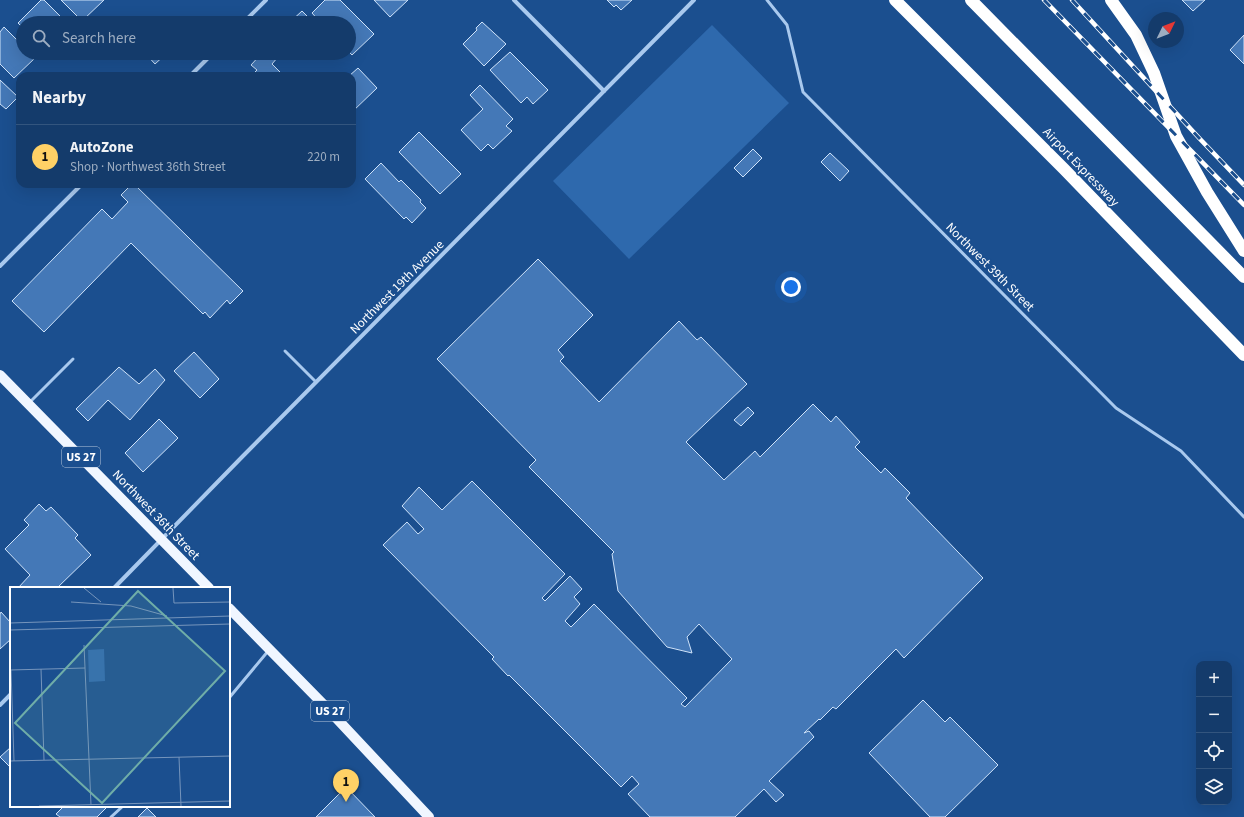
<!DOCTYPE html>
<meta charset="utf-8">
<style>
:root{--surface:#143b6b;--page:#1d4271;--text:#f1f3f6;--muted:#9dadc1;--line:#33557e;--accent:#ffd166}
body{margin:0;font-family:"Source Sans 3",sans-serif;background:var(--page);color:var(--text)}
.controls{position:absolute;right:12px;bottom:12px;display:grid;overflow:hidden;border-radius:8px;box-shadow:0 4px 16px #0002}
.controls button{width:36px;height:36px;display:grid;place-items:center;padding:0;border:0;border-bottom:1px solid var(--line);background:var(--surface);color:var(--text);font:20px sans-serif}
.compass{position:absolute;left:1148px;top:12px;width:36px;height:36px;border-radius:50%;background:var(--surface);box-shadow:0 4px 16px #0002;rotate:47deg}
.you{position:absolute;left:791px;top:287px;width:14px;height:14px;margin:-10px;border:3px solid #fff;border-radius:50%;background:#1a73e8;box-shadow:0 0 0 6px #1a73e833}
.badge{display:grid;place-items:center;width:26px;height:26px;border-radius:50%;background:var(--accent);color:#111;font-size:13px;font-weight:700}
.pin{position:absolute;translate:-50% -33px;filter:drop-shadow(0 1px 2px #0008)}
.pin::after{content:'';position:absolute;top:21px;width:14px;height:12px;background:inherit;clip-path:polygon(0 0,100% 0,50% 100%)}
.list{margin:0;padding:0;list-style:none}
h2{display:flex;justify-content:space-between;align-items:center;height:52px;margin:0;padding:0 16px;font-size:17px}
h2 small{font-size:13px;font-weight:400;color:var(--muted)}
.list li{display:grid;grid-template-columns:26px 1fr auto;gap:12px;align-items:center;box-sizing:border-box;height:64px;padding:0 16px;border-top:1px solid var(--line)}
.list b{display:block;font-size:15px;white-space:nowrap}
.list p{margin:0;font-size:13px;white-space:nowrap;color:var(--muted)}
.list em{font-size:13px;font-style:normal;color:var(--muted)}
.icon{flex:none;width:22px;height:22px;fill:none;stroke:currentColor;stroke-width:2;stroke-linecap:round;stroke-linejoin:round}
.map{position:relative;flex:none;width:1244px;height:817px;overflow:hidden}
.search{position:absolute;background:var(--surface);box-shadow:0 4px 16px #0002;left:16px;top:16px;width:340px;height:44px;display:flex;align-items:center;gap:10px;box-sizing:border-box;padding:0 14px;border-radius:22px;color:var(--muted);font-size:15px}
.panel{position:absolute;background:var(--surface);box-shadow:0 4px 16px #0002;left:16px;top:72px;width:340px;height:116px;border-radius:12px}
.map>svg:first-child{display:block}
.green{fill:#2e69ad}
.building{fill:#4478b7;stroke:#cfe3fa}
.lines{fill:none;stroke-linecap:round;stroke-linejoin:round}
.lane{stroke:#a9c9ee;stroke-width:3}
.street{stroke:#a9c9ee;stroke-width:4}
.primary{stroke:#f0f6ff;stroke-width:10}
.highway{stroke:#fff;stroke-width:12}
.rail-casing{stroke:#fff;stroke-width:4.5}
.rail{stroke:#1b4f8f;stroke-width:3;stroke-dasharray:9;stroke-linecap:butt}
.labels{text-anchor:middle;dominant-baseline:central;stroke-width:3;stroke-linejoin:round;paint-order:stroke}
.shield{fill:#1b4f8f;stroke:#bbcadd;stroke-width:1}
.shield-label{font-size:12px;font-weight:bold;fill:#fff}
.street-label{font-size:13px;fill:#fff;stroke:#1b4f8f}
.inset-road{fill:none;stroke:#7695bc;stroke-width:1}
.view{fill:#6fada8;fill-opacity:0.15;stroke:#6fada8;stroke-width:2}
.inset-edge{fill:none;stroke:#fff;stroke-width:2}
</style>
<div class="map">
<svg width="1244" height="817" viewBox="0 0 1244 817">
<rect width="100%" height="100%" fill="#1b4f8f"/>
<polygon class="green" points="712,25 789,103 629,259 553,181"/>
<g class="building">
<polygon points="41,0 44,0 67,23 23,23 23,28 18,23"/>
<polygon points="61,0 104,0 82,21"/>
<polygon points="325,0 340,0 374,34 352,55 349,52 349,23 321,23 312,13"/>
<polygon points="374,0 408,0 390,17"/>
<polygon points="607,0 632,0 621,10 616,5 614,7"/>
<polygon points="1182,0 1205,0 1193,11"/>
<polygon points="302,11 314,23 289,23"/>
<polygon points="148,18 152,23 143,23"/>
<polygon points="111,19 115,23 107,23"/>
<polygon points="482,22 506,44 484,66 463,44 477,30 476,28"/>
<polygon points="4,27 23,46 23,53 30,53 35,58 14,78 0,64 0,32"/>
<polygon points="1244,35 1244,64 1230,50"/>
<polygon points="510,52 548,90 533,104 527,97 521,103 490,70"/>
<polygon points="145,53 167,53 155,64"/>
<polygon points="262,53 273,53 278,57 272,64 284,76 251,76 257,70 251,65"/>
<polygon points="306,53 320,53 313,60"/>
<polygon points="358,68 377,88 352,112 352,76 349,76"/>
<polygon points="0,80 18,97 6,109 0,104"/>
<polygon points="480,85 513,119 506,126 512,131 493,149 488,144 481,151 461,130 483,109 470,95"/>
<polygon points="419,132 461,174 440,194 399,152"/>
<polygon points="753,149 762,158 743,177 734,168"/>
<polygon points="830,153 849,171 840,181 821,162"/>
<polygon points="381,163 399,182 401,180 421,200 420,202 426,208 412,223 406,217 404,219 365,179"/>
<polygon points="132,184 134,184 243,291 230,304 227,300 210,318 205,312 203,314 131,243 44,332 12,301 102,209 112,219 128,202 121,195"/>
<polygon points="538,259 593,315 558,350 564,357 560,361 599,402 679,321 697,340 701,337 747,384 686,442 724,480 755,451 760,457 813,404 831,422 836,416 860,442 855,447 881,473 885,468 910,493 906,498 983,578 904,658 896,649 836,709 833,707 820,720 819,719 804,733 809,731 814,737 769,781 784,795 776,802 764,789 735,817 650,817 628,794 639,784 632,776 621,787 509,675 508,676 492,659 494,657 383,545 407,522 418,534 424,529 402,506 419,487 442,510 472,481 565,574 542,598 545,601 570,576 582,589 574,597 580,604 565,621 571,627 594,604 687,698 681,704 685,707 732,659 699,624 687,637 692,653 667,647 618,591 612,554 614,552 529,467 536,460 437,359"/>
<polygon points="194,352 219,379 200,398 174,371"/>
<polygon points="119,367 139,384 155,369 165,380 130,420 108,400 88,421 76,409"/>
<polygon points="748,407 754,413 741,426 734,420"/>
<polygon points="159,419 178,438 143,472 125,453"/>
<polygon points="39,504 46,511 51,507 78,535 75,538 91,555 57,588 18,588 30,575 5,549 29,525 24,520"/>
<polygon points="1,612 11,623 11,639 0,649 0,614"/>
<polygon points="923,700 945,722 950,717 998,765 945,817 930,817 869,753"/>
<polygon points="11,747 11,768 0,757"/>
<polygon points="346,787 375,817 316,817"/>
<polygon points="64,806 108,806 97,817 60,817 56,814"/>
<polygon points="147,808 156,817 138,817"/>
</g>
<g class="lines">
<g class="lane">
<polyline points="767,0 787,25 803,92 1116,408 1181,451 1244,517"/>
<polyline points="285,351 316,382"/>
<polyline points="30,402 73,359"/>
<polyline points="229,698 269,650"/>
<polyline points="111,817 123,806"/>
</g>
<g class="street">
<polyline points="514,0 604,91"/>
<polyline points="243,23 266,0"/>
<polyline points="190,76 213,53"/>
<polyline points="0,266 82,184"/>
<polyline points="114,588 242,457 694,0"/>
<polyline points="0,705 11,694"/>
</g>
<g class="primary">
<polyline points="0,375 209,588"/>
<polyline points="229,608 324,705 429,817"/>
</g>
<g class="highway">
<polyline points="895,0 1064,169 1244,355"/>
<polyline points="971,0 1244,277"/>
<polyline points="1111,0 1136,35 1154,73 1176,136 1207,192 1244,251"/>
</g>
<defs>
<g id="rail">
<polyline points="1044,0 1244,205"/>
<polyline points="1072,0 1200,139 1244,185"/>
</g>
</defs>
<use href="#rail" class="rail-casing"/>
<use href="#rail" class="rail"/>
</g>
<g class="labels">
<g class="shield">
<rect x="62" y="447" width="38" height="20" rx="3"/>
<rect x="311" y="701" width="38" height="20" rx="3"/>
</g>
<g class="shield-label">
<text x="81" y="457">US 27</text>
<text x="330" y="711">US 27</text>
</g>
<g class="street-label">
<text transform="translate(1081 167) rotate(46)">Airport Expressway</text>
<text transform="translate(990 267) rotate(45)">Northwest 39th Street</text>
<text transform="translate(397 287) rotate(-45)">Northwest 19th Avenue</text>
<text transform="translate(156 515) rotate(46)">Northwest 36th Street</text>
</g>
</g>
<g transform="translate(10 587)">
<rect width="220" height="220" fill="#1b4f8f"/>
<path d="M94,62L95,94L79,95L78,63Z" fill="#2e69ad"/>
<path class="inset-road" d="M74,1L91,15M163,1L164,16L220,15M61,15L121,19L157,29M0,36L220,29M0,43L220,37M74,58L81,218M31,82L34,173M0,83L75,81M1,83L4,174M169,170L171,219M0,174L220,169M29,219L220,214"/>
<path class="view" d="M128,4L215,84L92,216L5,136Z"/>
<rect width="220" height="220" class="inset-edge"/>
</g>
</svg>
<div class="controls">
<button>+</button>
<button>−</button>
<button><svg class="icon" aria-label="locate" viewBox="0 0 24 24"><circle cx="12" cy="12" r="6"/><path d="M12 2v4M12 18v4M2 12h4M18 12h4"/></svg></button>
<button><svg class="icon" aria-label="layers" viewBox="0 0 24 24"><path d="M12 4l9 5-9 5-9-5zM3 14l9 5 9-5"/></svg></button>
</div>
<svg class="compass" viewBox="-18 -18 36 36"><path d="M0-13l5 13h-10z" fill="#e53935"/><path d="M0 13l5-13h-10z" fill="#9dadc1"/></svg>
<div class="you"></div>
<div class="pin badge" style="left:346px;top:802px">1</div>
<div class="search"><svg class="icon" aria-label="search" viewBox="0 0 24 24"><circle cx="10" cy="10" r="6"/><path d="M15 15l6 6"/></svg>Search here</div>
<section class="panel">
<h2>Nearby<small></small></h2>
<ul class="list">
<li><span class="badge">1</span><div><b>AutoZone</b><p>Shop · Northwest 36th Street</p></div><em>220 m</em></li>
</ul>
</section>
</div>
